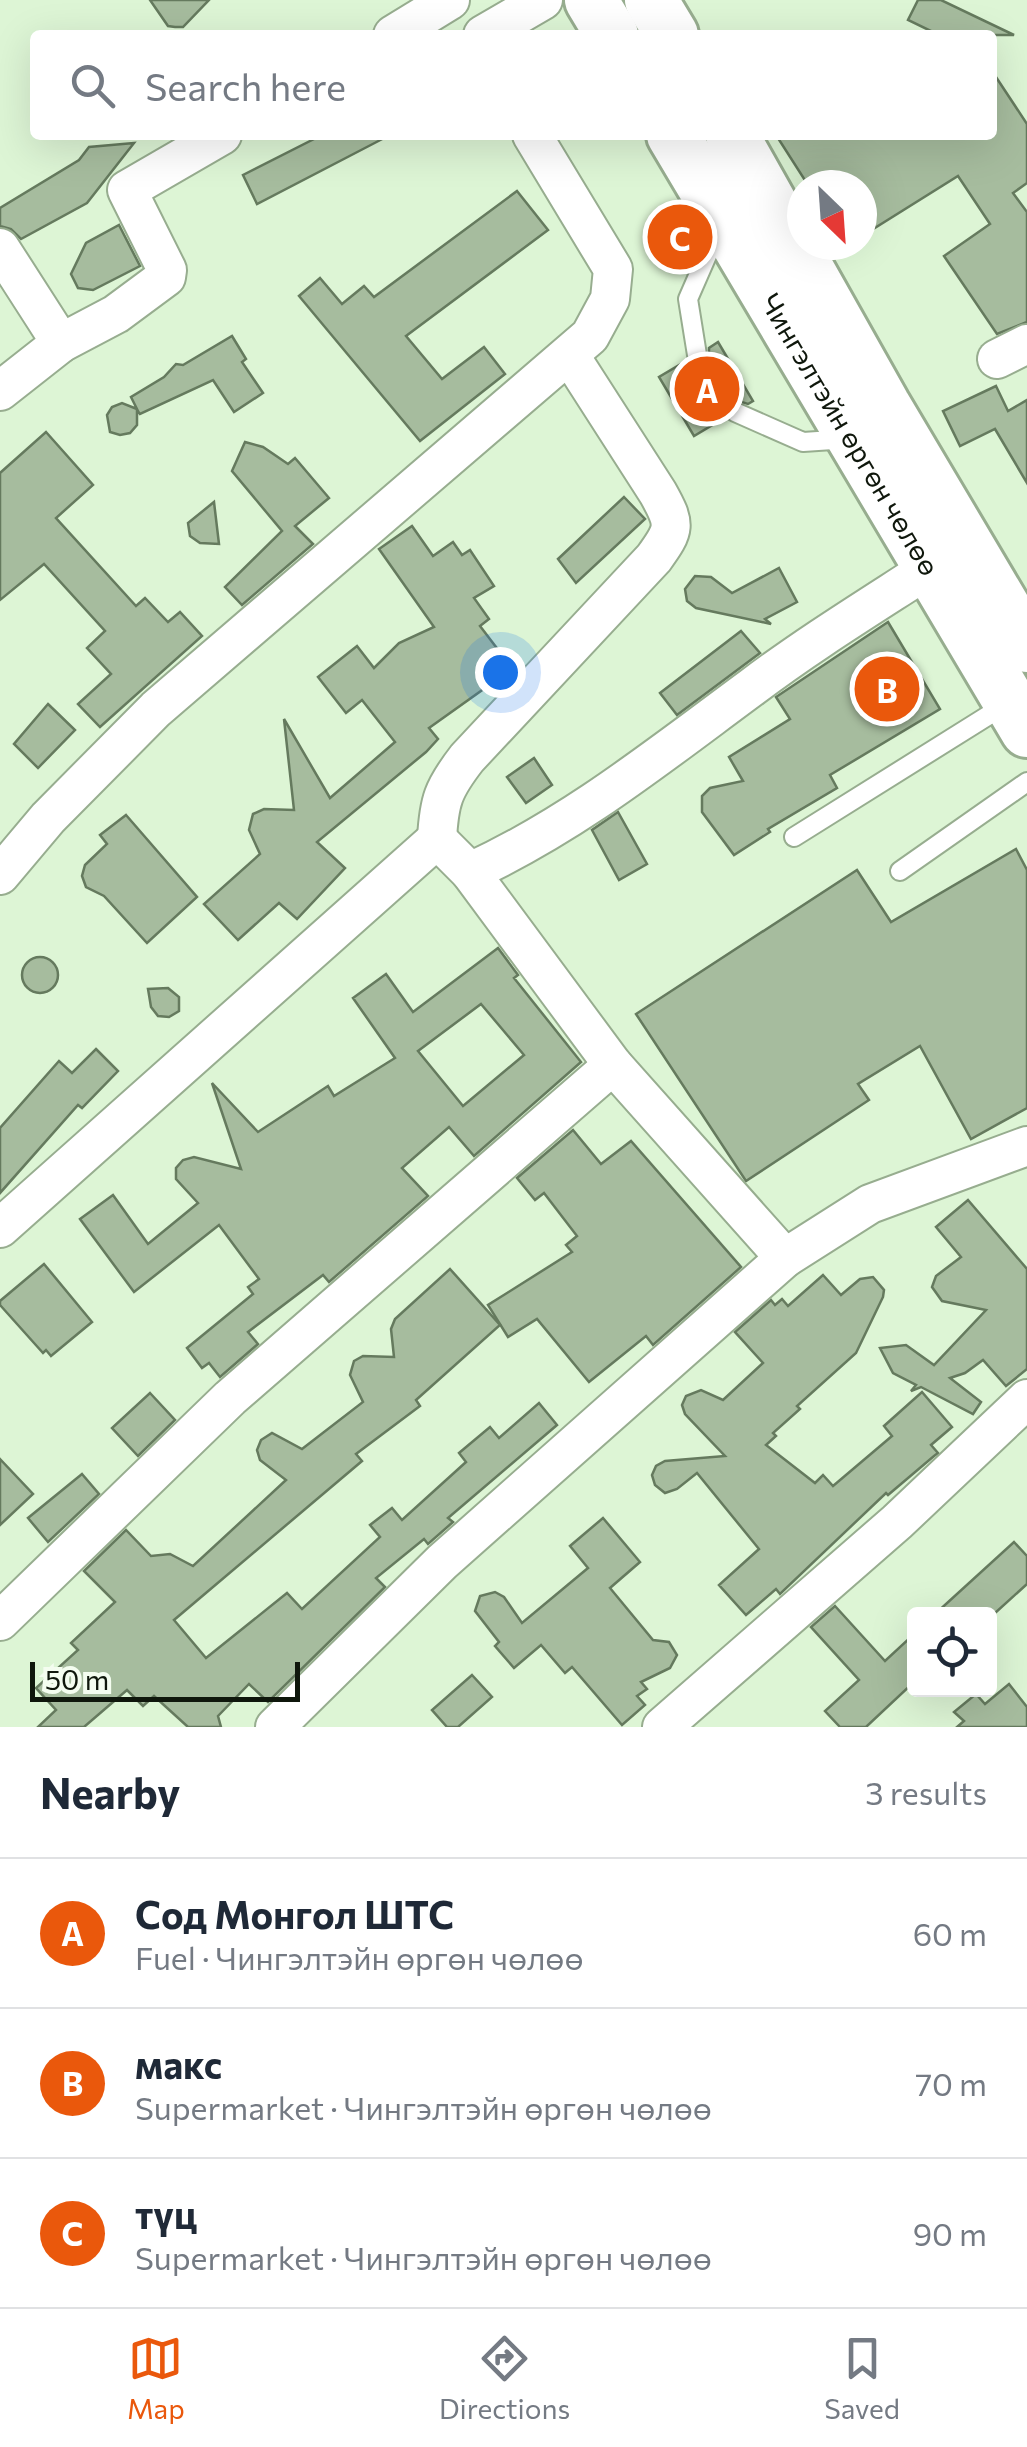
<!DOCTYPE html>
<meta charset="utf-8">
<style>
:root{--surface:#fff;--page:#f6f6f7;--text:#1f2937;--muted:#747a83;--line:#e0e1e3;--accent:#ea580c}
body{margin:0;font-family:Commissioner,sans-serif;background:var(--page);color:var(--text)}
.controls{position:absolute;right:30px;bottom:30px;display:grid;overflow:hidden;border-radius:10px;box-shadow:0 10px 40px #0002}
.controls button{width:90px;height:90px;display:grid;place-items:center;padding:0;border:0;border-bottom:2px solid var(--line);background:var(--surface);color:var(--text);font:50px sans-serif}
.compass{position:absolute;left:787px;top:170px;width:90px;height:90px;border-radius:50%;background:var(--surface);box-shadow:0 10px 40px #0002;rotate:155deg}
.scale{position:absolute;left:30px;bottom:25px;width:270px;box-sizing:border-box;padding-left:10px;border:5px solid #0f170c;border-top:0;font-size:28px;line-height:35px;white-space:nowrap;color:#0f170c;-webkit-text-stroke:8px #f4fdf0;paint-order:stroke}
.you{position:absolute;left:500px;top:672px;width:35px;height:35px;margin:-25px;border:8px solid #fff;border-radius:50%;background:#1a73e8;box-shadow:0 0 0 15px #1a73e833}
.badge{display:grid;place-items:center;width:65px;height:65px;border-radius:50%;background:var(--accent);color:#fff;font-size:32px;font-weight:700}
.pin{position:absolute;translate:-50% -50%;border:5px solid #fff;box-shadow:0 2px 10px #0006}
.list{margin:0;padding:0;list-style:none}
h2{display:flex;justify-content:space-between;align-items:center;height:130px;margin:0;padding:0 40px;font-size:42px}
h2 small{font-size:32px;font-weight:400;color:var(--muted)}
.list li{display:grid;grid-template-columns:65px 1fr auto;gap:30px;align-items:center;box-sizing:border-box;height:150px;padding:0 40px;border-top:2px solid var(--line)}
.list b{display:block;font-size:38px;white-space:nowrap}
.list p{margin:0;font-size:32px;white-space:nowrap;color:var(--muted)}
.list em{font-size:32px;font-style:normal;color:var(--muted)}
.icon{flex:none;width:55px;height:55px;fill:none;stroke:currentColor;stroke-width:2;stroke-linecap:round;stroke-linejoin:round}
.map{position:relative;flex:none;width:1027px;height:1727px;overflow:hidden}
.search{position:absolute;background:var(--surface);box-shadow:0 10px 40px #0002;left:30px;right:30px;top:30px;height:110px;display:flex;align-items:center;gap:25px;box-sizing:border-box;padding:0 35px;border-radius:10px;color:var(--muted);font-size:38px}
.sheet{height:580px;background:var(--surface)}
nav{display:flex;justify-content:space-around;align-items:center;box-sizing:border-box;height:140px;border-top:2px solid var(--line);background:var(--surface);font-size:28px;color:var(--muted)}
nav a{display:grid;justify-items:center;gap:5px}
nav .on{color:var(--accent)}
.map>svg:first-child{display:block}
.building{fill:#a6bc9e;stroke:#657a5e;stroke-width:2.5;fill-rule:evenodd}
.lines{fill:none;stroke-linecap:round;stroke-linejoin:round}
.service-casing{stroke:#97ad8f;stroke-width:22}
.minor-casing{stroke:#97ad8f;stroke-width:42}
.secondary-casing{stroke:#97ad8f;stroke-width:58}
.service{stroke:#fff;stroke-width:18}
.minor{stroke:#fff;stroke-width:38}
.secondary{stroke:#fff;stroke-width:52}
.labels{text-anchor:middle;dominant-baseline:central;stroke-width:9;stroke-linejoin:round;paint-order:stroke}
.street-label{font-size:28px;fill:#0f170c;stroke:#f4fdf0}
</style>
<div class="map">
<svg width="1027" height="1727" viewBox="0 0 1027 1727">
<rect width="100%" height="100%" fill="#ddf5d5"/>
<g class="building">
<polygon points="150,0 209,0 183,27 175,27 168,26"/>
<polygon points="918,0 941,0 1014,35 939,35 908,20"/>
<polygon points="992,71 1027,124 1027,183 1013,193 1027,212 1027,322 997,334 944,256 990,224 958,176 862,236 862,185 808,185 776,135 992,135"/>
<polygon points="322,135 390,135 257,204 243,175"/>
<polygon points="134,143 87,203 21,239 11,229 0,226 0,208 79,160 89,147"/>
<polygon points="517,191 548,230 406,336 442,379 484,347 505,374 420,441 299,296 320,278 342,304 364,286 374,297"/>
<polygon points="119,225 140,266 93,290 78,288 71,274 86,243"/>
<polygon points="232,336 246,359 242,362 263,393 234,412 213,380 140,414 137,410 137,425 130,433 120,435 110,432 107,415 112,407 122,403 137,409 131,397 164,377 176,364 183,365"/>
<polygon points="718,342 753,401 748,404 735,400 728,401 723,408 724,418 694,436 659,377 686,361 694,367 704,365 709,358 709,348"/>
<polygon points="996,386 1008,411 1027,400 1027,483 995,429 960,446 943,411"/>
<polygon points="46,432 93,485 56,518 136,606 145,598 168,622 180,612 202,636 100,727 78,704 111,674 87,648 105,631 44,564 0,600 0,473"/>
<polygon points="245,442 263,447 288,464 295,458 329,498 295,526 313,544 242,605 225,587 282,531 232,471"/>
<polygon points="624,497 645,519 576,583 558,559"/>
<polygon points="214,502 219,544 200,543 190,536 188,523"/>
<polygon points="412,526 433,556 453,542 462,555 470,550 494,586 474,598 489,619 480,626 515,672 492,690 488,686 429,728 438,739 426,752 317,842 345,868 297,919 279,903 238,940 204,904 260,854 249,830 253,814 264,809 294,810 284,719 330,798 395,742 362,700 346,713 318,677 357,646 374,668 399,643 434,627 379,549"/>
<polygon points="779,568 797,602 765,619 771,624 696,608 687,601 685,589 695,576 711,577 732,593"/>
<polygon points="888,622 940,709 830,775 837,788 768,829 770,832 734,855 702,812 702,796 710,788 743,781 729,757 790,719 776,697"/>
<polygon points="741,631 760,653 677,715 660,693"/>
<polygon points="48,704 75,730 38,768 14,744"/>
<polygon points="534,758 552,785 526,803 507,777"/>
<polygon points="618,812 647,864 619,880 592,830"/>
<polygon points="126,815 197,897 147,943 104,896 86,887 82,876 85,865 107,844 100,835"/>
<polygon points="1016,849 1027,870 1027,1108 971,1139 920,1046 858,1084 869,1100 746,1181 636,1014 857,870 891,922"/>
<path d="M498,948L518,975L514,978L581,1062L474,1156L449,1127L402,1168L428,1196L329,1282L323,1275L248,1332L258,1344L220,1377L209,1363L202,1368L187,1348L253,1294L248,1287L259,1279L219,1225L134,1292L80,1219L113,1195L148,1244L198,1203L176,1179V1168L183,1160L194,1157L241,1169L212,1083L258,1132L328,1086L334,1096L395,1058L353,998L386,974L413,1012ZM481,1004L524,1055L463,1106L418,1051Z"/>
<circle cx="40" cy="975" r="18"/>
<polygon points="168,988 179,997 179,1011 169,1017 158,1016 151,1007 148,989"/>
<polygon points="96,1049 118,1071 82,1108 78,1105 0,1193 0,1128 59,1061 72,1073"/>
<polygon points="573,1130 601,1164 631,1141 741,1267 653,1345 646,1336 589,1382 537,1319 508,1337 488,1305 572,1252 566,1245 577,1236 544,1193 535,1200 517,1178"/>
<polygon points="968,1200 1027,1269 1027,1369 1006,1386 983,1360 965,1373 950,1378 981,1402 973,1414 921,1387 911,1391 916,1385 893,1373 880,1348 906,1345 934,1365 986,1310 942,1301 932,1287 936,1276 961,1257 936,1227"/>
<polygon points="44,1264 92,1322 51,1356 46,1350 43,1353 0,1305 0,1301"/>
<polygon points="450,1269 500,1325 416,1400 420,1406 356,1454 362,1461 174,1620 206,1658 287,1593 302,1609 380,1537 370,1525 392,1508 402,1520 466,1462 459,1453 490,1427 499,1438 539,1403 557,1425 448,1518 453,1522 428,1544 424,1539 376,1578 385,1587 268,1702 249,1684 218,1716 221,1727 188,1727 154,1696 143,1706 127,1690 84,1727 38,1727 56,1710 36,1688 78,1650 71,1643 115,1602 84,1571 126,1530 151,1556 170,1554 193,1566 286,1480 260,1460 257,1450 261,1440 272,1433 302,1449 363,1402 350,1375 354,1361 363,1356 394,1357 391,1329 395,1319"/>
<polygon points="823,1275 841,1295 860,1279 873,1277 884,1290 883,1297 856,1353 797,1406 800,1409 773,1433 776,1436 766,1445 815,1483 823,1475 833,1486 892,1436 884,1426 922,1392 952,1427 931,1445 938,1453 934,1456 888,1495 886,1493 780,1594 776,1589 746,1615 719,1585 759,1549 697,1473 677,1489 665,1493 655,1485 652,1475 656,1466 665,1461 725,1456 685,1414 682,1405 686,1396 701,1390 723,1400 763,1363 735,1332 771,1300 775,1305 782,1299 788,1306"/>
<polygon points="150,1393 175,1420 138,1456 112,1428"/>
<polygon points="0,1459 33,1494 0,1525"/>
<polygon points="82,1474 99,1494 48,1542 28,1518"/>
<polygon points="603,1518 640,1562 610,1588 653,1640 669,1642 677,1655 670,1668 641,1682 647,1689 637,1696 645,1705 622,1725 572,1667 565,1673 541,1645 514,1668 495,1646 499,1642 475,1611 480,1596 495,1592 504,1597 522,1623 588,1568 570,1546"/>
<polygon points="1014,1542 1027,1556 1027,1584 994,1614 935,1614"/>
<polygon points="835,1606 885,1661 914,1634 914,1682 866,1727 840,1727 825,1711 859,1680 811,1627"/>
<polygon points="472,1675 492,1697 458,1727 447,1727 432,1710"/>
<polygon points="1009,1684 1027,1707 1027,1727 957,1727 964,1721 954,1712 976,1694 985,1704"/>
</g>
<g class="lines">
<defs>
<g id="service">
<polyline points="697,355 688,299 719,228"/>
<polyline points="735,412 803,442 848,439"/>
<polyline points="794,837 1005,705"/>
<polyline points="900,871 1027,782"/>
</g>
<g id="minor">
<polyline points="393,35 450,0"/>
<polyline points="483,35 543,0"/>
<polyline points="0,248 61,343"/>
<polyline points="997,359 1027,344"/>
<polyline points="0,391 61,343 116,314 166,277 167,270 127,190 222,135"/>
<path d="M437,839C439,801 443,789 467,758L654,558C675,529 676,525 658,493L570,356"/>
<polyline points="470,872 613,1065 785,1258 870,1204 1027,1146"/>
<polyline points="0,875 48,818 156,709 590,336 610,299 613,269 532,135"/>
<path d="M0,1228L437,839L470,872C573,825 661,754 752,687C809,644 871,606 931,567"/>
<polyline points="0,1621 230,1398 613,1065"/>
<polyline points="275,1727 442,1562 785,1258"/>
<polyline points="662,1727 897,1522 1027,1399"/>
</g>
<g id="secondary">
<polyline points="591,0 612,35"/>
<polyline points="651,0 672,35"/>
<path id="s1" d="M673,135L1027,731"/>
<polyline points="732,135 884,405 1027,646"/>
</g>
</defs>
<use href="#service" class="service-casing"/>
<use href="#minor" class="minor-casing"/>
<use href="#secondary" class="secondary-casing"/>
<use href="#service" class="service"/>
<use href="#minor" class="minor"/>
<use href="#secondary" class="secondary"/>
</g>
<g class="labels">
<g class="street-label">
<text stroke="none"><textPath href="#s1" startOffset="348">Чингэлтэйн өргөн чөлөө</textPath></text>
</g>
</g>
</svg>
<div class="controls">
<button><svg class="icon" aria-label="locate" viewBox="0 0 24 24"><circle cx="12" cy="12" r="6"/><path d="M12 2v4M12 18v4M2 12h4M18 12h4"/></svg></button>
</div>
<svg class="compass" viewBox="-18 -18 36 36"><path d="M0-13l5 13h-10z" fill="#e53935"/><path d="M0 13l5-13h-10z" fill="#747a83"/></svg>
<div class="scale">50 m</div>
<div class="you"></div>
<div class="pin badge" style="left:707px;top:389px">A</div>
<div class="pin badge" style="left:887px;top:689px">B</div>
<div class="pin badge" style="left:680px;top:237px">C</div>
<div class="search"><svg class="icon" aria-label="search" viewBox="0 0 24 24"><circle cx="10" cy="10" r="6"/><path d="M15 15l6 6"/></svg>Search here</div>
</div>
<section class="sheet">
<h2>Nearby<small>3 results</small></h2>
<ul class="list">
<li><span class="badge">A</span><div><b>Сод Монгол ШТС</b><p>Fuel · Чингэлтэйн өргөн чөлөө</p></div><em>60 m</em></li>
<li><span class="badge">B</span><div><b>макс</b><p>Supermarket · Чингэлтэйн өргөн чөлөө</p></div><em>70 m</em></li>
<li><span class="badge">C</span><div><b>түц</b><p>Supermarket · Чингэлтэйн өргөн чөлөө</p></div><em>90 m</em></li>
</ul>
</section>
<nav>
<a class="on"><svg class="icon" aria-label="map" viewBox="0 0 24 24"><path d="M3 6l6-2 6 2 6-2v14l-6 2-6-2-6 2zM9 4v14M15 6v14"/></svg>Map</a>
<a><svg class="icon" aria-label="directions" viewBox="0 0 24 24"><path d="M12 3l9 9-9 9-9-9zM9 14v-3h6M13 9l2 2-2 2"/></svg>Directions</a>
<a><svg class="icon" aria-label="saved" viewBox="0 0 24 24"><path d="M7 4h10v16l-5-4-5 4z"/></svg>Saved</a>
</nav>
